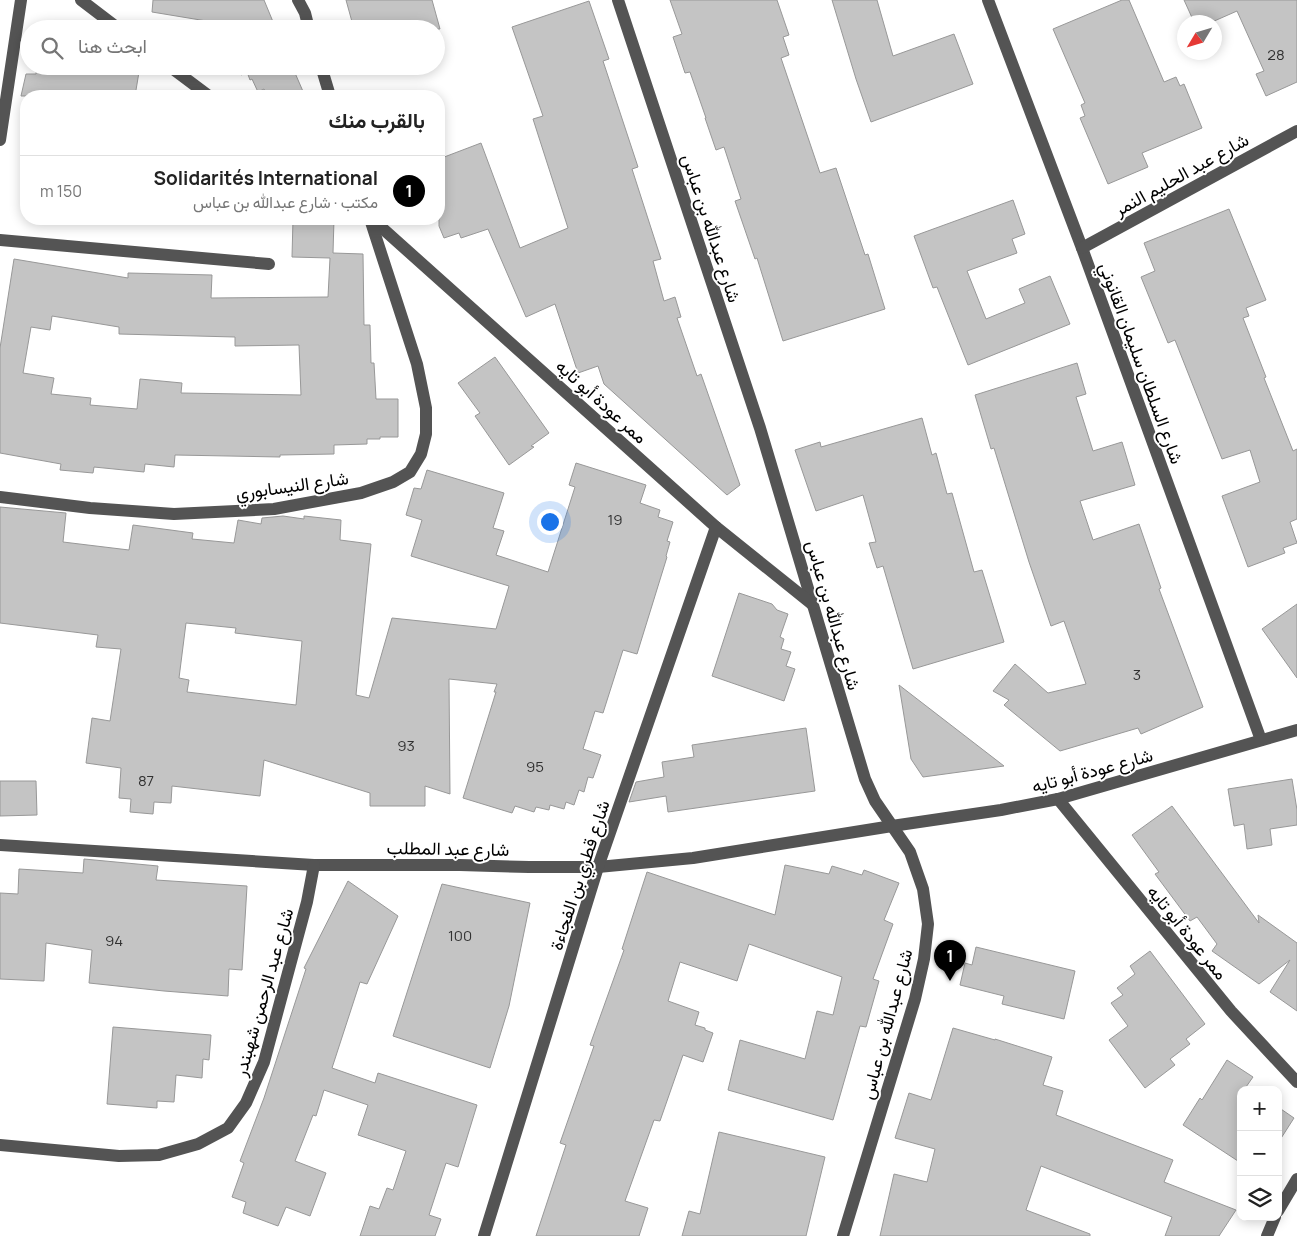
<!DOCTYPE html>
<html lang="ar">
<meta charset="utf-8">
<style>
:root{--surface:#fff;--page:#f2f2f2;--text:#222;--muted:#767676;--line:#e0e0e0;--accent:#000}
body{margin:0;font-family:Manrope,Vazirmatn,sans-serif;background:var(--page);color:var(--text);direction:rtl}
.controls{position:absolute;right:15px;bottom:15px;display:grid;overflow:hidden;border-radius:10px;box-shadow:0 2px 12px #0003}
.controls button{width:45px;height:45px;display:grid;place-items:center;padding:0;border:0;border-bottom:1px solid var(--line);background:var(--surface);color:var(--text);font:25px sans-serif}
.compass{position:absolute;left:1177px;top:15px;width:45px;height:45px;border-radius:50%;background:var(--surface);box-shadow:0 2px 12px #0003;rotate:232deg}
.you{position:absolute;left:549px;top:521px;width:18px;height:18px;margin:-12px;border:4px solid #fff;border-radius:50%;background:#1a73e8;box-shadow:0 0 0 8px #1a73e833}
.badge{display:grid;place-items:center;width:32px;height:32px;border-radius:50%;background:var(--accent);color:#fff;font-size:16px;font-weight:700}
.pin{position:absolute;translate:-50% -41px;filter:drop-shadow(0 1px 2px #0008)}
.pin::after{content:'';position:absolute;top:26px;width:18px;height:15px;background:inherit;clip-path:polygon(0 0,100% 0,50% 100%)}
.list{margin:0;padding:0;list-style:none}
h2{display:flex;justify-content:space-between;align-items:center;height:65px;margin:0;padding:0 20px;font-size:21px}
h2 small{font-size:16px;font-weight:400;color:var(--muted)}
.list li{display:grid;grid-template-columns:32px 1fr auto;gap:15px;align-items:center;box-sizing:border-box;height:70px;padding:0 20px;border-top:1px solid var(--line)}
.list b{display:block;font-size:19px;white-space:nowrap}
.list p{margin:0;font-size:16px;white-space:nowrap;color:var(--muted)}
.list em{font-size:16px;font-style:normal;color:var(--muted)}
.icon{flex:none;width:28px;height:28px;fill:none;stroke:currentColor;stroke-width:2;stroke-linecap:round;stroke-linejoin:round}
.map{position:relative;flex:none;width:1297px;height:1236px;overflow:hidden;direction:ltr}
.search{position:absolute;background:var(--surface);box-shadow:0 2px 12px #0003;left:20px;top:20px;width:425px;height:55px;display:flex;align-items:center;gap:12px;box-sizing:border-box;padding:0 18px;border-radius:28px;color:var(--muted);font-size:19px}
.panel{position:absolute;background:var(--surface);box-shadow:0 2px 12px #0003;left:20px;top:90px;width:425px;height:135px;border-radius:20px;direction:rtl}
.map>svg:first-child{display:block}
.building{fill:#c4c4c4;stroke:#989898;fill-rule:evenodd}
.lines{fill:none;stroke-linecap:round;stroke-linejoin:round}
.minor{stroke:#545454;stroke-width:12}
.labels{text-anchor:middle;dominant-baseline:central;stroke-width:4;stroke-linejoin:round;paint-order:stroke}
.number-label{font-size:15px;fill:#313131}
.street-label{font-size:18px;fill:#000;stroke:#fff}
</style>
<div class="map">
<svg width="1297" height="1236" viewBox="0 0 1297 1236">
<rect width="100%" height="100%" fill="#fff"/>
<g class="building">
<polygon points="153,0 264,0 276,29 255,29 152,12"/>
<polygon points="346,0 432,0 440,29 354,29"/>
<polygon points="670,0 777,0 789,35 783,37 789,55 781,58 820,173 836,168 865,255 868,254 885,309 783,341 757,258 755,259 735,201 741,199 724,147 716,150 705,118 706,118 690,72 685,73 673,37 682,34"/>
<polygon points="832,0 877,0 893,56 954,34 973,84 871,122 856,79"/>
<polygon points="1122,0 1129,0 1164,82 1176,77 1180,86 1184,84 1202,128 1142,153 1148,167 1108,184 1080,118 1085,116 1081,105 1085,103 1053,29"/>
<polygon points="1184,0 1297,0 1297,82 1266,96 1256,74 1264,71 1237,11 1212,22 1194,22"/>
<polygon points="589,1 609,59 603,61 638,167 632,169 661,259 653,261 664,301 675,297 681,317 677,318 697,376 701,374 740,485 727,495 604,384 598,366 578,373 555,304 526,317 488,229 461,238 459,233 444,238 439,226 439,159 481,143 520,248 568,228 533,119 543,116 512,27"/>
<polygon points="37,66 128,66 139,72 135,96 21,96 26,74 36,74"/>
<polygon points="237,66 292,66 305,96 268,96 264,89 258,92 252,79 250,80 247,72 241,75"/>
<polygon points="1013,200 1025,234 1012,239 1017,253 967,271 986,319 1025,303 1019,289 1050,276 1070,324 968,365 937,287 933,288 914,236"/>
<polygon points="1229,209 1266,300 1246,308 1249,316 1243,318 1266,377 1264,378 1293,451 1297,449 1297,519 1290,522 1297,543 1283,548 1285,553 1248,567 1222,496 1260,482 1250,450 1222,459 1175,340 1168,343 1141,277 1155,271 1144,243"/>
<path d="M293,219H334L333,253L363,254L364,325H370L371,363H374L376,399H398V437H380V439H367V444L334,445V454L280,455V457L175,455L174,467L145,464L144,472L94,467L93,473L60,470L61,464L0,453V348L14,259L128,278V273L212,275L211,298L328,297L330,258L292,257ZM52,316L119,327V334L235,337V346L299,345L301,395L181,393L182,383L140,379L137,409L90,405L91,398L51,394L54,378L23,373L31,327L50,330Z"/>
<polygon points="495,357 549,433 531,446 534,447 509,465 475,416 480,413 458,383"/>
<polygon points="1077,363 1086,394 1076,397 1093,451 1122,442 1135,485 1080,501 1093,540 1139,524 1161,588 1159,589 1203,707 1141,734 1138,728 1060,751 1004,705 1009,700 993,691 1015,664 1048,693 1086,684 1064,621 1051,626 1029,562 994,448 991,449 975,395"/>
<polygon points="922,418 932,455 936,453 947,494 952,493 974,572 982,570 1004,642 913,669 883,566 877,568 869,543 876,542 863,495 816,511 795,450 820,442 821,447"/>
<path d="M576,463L646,485L640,503L660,510L658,517L673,522L667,541L670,542L666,556L667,557L637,654L623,650L603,713L595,711L583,749L601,755L593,778L588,777L584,792L579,790L574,805L566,802L564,809L550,805L549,810L536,807L534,812L515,806L512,813L463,798L496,692H494L497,684L449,679L450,794L425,786V806H370V793L264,760L260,796L172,786L171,803L154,802L153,814L130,812L131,799L119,798L121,768L86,763L92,718L110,721L121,649L96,647L98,635L0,623V507L66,513L63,542L129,550L133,525L193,533L192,539L234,543L238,520L261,524L262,518L283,516L304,519V516L341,520L340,540L371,544L356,695L369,698L392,618L496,629L509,586L411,556L422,520L406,515L414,488L421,489L427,470L504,493L493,528L504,531L496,555L548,572L575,487L569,485ZM186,623L236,628L235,633L302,641L296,705L187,692L189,680L179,678Z"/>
<polygon points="739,593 772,604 777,610 788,614 780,637 784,639 781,649 791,652 786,666 795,669 784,701 712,676"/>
<polygon points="1297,604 1297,678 1262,629"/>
<polygon points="899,685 1004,766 923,777 911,759"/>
<polygon points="806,728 815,791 668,812 666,796 629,802 636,782 664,777 662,762 694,757 692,745"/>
<polygon points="1292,779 1297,810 1297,825 1270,829 1272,845 1247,849 1244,824 1234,826 1228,789"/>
<polygon points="0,781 36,781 37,815 0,816"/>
<polygon points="1172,806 1259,923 1258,915 1297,943 1297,1011 1270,992 1290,960 1259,984 1212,951 1217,944 1197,917 1190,921 1155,874 1159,872 1132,835"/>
<polygon points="84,859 158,866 156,880 247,886 242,970 229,969 228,996 164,991 89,983 92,950 46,943 44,981 0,979 0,893 18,894 19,869 83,873"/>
<polygon points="785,865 829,874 832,866 862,875 864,870 899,883 884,920 893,924 873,979 879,981 866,1027 860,1026 833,1120 728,1090 740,1040 805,1059 817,1011 833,1015 842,977 749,944 737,981 680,962 668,1001 699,1012 695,1025 705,1028 705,1030 713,1033 703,1062 683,1055 660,1121 654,1120 625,1201 648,1208 639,1236 536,1236 566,1145 560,1143 594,1046 590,1045 624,950 622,949 647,872 775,915"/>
<polygon points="348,881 398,916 367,984 360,982 332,1068 375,1083 378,1073 477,1105 458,1167 446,1163 429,1215 441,1219 435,1236 360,1236 370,1206 379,1209 387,1188 393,1190 406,1151 358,1135 368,1105 324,1090 316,1116 313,1115 295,1161 326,1173 310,1216 286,1207 278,1226 243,1213 246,1202 232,1197 244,1163 240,1161 264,1098 306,969 304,968"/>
<polygon points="442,884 530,903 509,1006 490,1068 393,1036"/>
<polygon points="976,947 1075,971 1064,1019 1002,1004 1004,996 960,985 965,963 972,965"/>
<polygon points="1150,951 1205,1024 1186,1039 1190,1044 1170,1059 1175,1065 1145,1088 1109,1040 1128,1026 1111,1003 1123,995 1117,988 1135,974 1130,966"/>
<polygon points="113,1027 211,1035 209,1060 203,1059 202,1078 176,1075 174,1102 157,1101 157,1108 107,1104"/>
<polygon points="953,1028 995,1040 995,1039 1052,1057 1043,1085 1063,1091 1056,1115 1173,1160 1164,1182 1236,1210 1219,1236 1165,1236 1172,1217 1041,1166 1026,1210 1090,1234 1090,1236 880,1236 894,1174 927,1182 935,1149 895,1138 909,1093 931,1100"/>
<polygon points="1227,1060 1253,1077 1246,1087 1251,1090 1241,1090 1241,1163 1183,1125 1200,1098 1202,1100"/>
<polygon points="1278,1107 1294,1118 1278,1143"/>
<polygon points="719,1132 825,1157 806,1236 682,1236 689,1211 700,1214"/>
</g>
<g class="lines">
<g class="minor">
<polyline points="81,0 119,29"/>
<polyline points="298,0 305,13 309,29"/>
<polyline points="618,0 760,428 865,779 875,801 910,852 923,889 928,924 924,959 915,999 843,1236"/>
<polyline points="988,0 1082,248 1261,740"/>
<polyline points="169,66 209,96"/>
<polyline points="321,66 330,96"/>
<polyline points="0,140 21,0"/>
<polyline points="372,219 716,527 812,604"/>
<polyline points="0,240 269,264"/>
<polyline points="1082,248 1297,131"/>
<polyline points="0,497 90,508 174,514 274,509 361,493 393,482 410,472 421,454 426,434 426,408 417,364 370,219"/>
<polyline points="1058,799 1231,1011 1297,1082"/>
<polyline points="0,845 314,865 460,865 529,867 598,867 693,858 892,826 1001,810 1058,799 1297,730"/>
<polyline points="0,1145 119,1156 159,1155 198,1144 228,1128 246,1103 264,1062 307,902 314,865"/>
<polyline points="1278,1211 1297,1179"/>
<polyline points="484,1236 598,867 716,527"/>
<polyline points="1267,1236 1275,1217"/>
</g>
</g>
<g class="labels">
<g class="number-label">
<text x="1276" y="54">28</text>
<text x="615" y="519">19</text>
<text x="1137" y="674">3</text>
<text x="406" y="745">93</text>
<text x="535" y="766">95</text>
<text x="146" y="780">87</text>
<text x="460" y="935">100</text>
<text x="114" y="940">94</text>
</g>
<g class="street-label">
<text transform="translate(1181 174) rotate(-29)">شارع عبد الحليم النمر</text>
<text transform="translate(712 228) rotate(72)">شارع عبدالله بن عباس</text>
<text transform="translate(1142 363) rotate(70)">شارع السلطان سليمان القانوني</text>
<text transform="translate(602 401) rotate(42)">ممر عودة أبو تايه</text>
<text transform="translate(292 485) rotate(-8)">شارع النيسابوري</text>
<text transform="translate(834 615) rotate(74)">شارع عبدالله بن عباس</text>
<text transform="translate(1092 770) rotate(-15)">شارع عودة أبو تايه</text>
<text transform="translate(448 848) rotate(1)">شارع عبد المطلب</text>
<text transform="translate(579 875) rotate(-72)">شارع قطري بن الفجاءة</text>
<text transform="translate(1188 932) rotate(51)">ممر عودة أبو تايه</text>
<text transform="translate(263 992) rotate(-74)">شارع عبد الرحمن شهبندر</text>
<text transform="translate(886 1024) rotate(-75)">شارع عبدالله بن عباس</text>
</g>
</g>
</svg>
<div class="controls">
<button>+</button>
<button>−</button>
<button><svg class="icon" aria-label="layers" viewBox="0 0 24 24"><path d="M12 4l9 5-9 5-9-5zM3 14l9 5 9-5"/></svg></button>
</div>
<svg class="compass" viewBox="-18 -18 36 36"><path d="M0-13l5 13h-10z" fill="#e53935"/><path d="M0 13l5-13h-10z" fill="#767676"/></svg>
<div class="you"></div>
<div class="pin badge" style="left:950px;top:981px">1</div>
<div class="search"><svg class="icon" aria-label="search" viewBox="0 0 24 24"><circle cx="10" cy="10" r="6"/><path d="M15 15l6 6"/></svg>ابحث هنا</div>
<section class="panel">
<h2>بالقرب منك<small></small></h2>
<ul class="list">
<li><span class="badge">1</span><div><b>Solidarités International</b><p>مكتب · شارع عبدالله بن عباس</p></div><em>150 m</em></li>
</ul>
</section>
</div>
